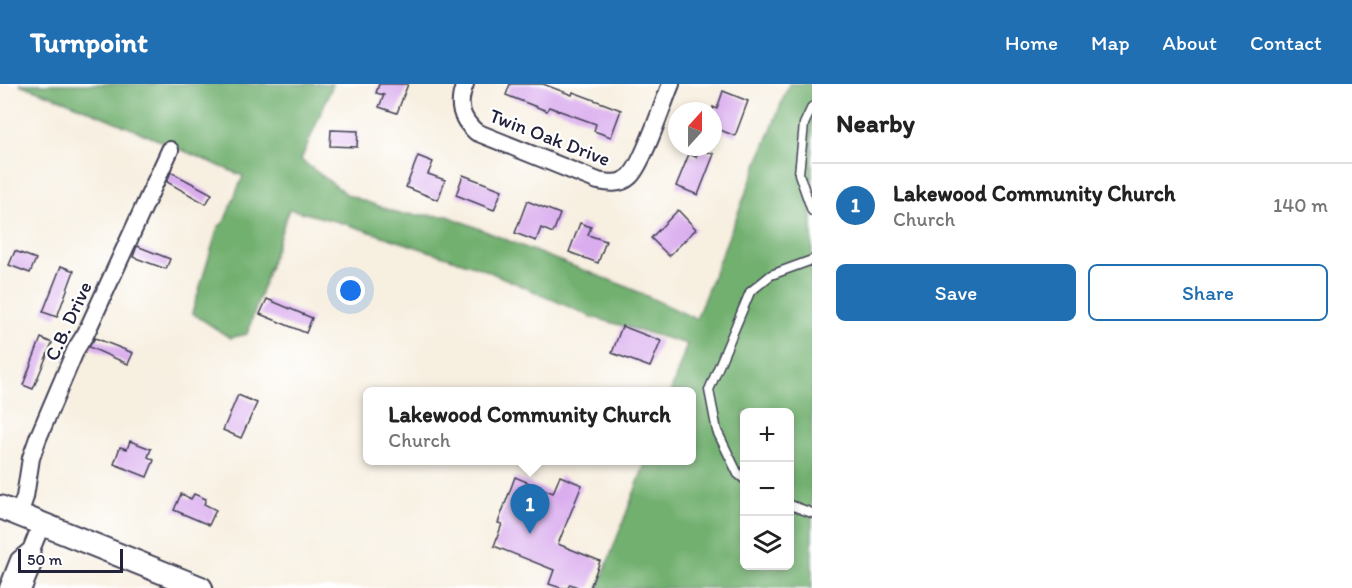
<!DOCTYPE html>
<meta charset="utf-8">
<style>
:root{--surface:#fff;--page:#f6f6f6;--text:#222;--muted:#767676;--line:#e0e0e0;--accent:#1f6fb2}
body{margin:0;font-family:Itim,sans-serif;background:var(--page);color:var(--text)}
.controls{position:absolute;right:18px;bottom:18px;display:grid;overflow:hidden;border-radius:9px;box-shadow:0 3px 9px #0003}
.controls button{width:54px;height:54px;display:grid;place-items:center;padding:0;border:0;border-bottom:2px solid var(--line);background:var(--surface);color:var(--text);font:30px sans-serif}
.compass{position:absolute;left:668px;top:18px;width:54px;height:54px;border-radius:50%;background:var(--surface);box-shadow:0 3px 9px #0003;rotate:21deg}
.scale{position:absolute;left:18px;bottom:15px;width:105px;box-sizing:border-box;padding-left:6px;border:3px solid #22223b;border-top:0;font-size:16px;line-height:21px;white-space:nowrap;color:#22223b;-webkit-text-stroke:4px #fff;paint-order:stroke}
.you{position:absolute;left:351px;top:207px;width:21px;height:21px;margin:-15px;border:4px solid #fff;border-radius:50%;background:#1a73e8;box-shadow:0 0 0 9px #1a73e833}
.badge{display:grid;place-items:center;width:39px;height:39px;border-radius:50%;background:var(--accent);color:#fff;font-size:20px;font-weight:700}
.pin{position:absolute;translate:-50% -50px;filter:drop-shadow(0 2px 3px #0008)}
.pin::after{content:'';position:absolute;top:32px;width:21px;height:18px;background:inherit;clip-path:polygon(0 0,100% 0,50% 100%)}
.popup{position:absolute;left:363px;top:303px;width:333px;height:78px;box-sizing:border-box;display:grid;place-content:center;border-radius:9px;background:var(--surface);filter:drop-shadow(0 2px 4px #0005);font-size:20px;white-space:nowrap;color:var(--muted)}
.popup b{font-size:22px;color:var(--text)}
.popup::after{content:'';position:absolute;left:50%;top:100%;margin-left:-12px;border:12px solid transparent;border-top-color:var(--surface)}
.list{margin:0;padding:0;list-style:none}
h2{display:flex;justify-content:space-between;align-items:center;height:78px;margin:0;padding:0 24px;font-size:26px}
h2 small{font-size:20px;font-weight:400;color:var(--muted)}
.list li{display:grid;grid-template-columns:39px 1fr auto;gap:18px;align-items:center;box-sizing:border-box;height:84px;padding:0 24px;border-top:2px solid var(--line)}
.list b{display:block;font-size:22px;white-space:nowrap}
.list p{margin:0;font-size:20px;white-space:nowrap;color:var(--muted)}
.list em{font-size:20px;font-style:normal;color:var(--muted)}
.actions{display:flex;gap:12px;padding:18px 24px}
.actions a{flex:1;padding:14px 0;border:2px solid var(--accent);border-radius:9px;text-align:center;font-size:21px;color:var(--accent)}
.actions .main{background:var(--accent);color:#fff}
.icon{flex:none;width:33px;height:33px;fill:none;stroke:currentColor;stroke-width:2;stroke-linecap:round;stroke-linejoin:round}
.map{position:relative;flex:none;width:812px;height:504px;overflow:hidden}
header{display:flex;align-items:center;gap:36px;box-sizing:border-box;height:84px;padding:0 30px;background:var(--accent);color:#fff}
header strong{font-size:28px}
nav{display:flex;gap:33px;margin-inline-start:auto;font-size:21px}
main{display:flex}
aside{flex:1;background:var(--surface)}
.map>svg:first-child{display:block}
.forest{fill:#72b070;stroke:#4a6956;stroke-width:1.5;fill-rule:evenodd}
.building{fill:#daadee}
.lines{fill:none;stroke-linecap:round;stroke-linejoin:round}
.lane-casing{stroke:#424154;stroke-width:11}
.street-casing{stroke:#424154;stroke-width:20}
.secondary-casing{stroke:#424154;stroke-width:26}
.lane{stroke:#fff;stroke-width:8}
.street{stroke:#fff;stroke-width:16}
.secondary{stroke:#fff;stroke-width:22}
.labels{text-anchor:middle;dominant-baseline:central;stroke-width:4.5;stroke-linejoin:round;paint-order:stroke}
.street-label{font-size:20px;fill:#22223b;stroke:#fff}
</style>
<header>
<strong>Turnpoint</strong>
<nav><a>Home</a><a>Map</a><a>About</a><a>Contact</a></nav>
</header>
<main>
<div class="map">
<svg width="812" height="504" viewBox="0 0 812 504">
<rect width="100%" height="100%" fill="#fff"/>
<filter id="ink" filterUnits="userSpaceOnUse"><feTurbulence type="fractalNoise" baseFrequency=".0167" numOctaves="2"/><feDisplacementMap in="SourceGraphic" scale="12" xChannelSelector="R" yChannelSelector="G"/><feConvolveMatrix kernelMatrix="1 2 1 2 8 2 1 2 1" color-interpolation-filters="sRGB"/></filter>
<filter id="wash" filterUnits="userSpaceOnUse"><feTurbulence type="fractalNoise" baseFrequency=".008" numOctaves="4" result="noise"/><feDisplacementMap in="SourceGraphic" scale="24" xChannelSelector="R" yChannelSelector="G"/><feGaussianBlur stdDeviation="1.35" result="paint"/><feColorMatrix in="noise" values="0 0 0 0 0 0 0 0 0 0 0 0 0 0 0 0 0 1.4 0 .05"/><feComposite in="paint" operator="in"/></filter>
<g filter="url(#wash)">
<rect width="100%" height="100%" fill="#f7efe0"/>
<path class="forest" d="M19,0H333L301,76L348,111L400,130L448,132L539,169L625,202L696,235L789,0H812V504H598L646,377L692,376V308L671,307L687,260L592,233L483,185L346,140L289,125L247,250L230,254L192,229L218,143L224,138L243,92L66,17ZM744,328H790V482H744Z"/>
<g id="blocks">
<g class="building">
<polygon points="379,0 408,0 397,29 379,23 384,11 376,9"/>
<polygon points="510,0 543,0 572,11 573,8 621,26 611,53 594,47 596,40 549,23 547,27 506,11"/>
<polygon points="723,7 748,17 735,52 713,43 713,23 717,25"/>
<polygon points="331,46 358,47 357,63 330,62"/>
<polygon points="699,65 714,70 698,111 676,102 689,70 696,73"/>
<polygon points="418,72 433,78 428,90 445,96 438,116 406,103"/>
<polygon points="171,88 212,110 206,120 167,98"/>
<polygon points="463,91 502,106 494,126 456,111"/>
<polygon points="527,117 560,130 553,149 541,144 536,157 515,149"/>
<polygon points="678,126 696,145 669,172 651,154"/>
<polygon points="580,139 591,143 588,151 606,157 598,179 569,168"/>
<polygon points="137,162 170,175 166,185 133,173"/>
<polygon points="15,167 36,175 30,189 9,181"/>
<polygon points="61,182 74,187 57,233 43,228"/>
<polygon points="267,215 312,234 306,249 260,230"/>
<polygon points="622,242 661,257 650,283 612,269"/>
<polygon points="41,254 52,259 33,305 23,301"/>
<polygon points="95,254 133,269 128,280 89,263"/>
<polygon points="238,311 257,319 241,354 223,346"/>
<polygon points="130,357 151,365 148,373 154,376 147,393 114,380 120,363 127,365"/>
<polygon points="560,392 582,401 558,460 600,477 590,504 580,504 570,500 568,504 561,504 549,500 554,486 494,462 502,440 498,439 515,393 553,409"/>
<polygon points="181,410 191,415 194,410 206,415 204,420 216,426 209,441 174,426"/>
</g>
</g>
</g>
<g filter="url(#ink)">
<use href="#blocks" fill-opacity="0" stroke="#424154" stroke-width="1.5"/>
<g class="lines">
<defs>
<g id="lane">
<polyline points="812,23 804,40 799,90 812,127"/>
<polyline points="744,395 738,390 717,347 709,306 750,208 771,191 812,176"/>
<polyline points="790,421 812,429"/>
</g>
<g id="street">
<path d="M465,0C457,20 460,34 476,48L598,97C608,99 620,101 629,93C642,83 663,19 671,0"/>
<polyline points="19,430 25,413 31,374 38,354 76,265 86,249 170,66"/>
<polyline points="8,504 19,476 31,466 42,439"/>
<polyline points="23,504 33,480 31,466"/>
</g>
<polyline id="secondary" points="0,423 201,504"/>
</defs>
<use href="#lane" class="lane-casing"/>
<use href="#street" class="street-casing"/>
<use href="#secondary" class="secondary-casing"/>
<use href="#lane" class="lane"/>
<use href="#street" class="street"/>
<use href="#secondary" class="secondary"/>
</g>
</g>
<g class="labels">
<g class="street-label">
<text transform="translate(550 53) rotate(21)">Twin Oak Drive</text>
<text transform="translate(68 237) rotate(-65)">C.B. Drive</text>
</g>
</g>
</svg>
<div class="controls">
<button>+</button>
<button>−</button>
<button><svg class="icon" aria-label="layers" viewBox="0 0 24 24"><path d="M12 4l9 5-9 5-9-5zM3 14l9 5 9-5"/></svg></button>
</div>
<svg class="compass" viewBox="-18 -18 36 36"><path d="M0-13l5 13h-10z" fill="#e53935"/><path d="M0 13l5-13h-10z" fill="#767676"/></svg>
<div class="scale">50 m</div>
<div class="you"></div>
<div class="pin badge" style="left:530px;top:450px">1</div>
<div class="popup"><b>Lakewood Community Church</b>Church</div>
</div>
<aside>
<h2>Nearby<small></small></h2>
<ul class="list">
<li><span class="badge">1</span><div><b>Lakewood Community Church</b><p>Church</p></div><em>140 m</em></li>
</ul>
<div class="actions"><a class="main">Save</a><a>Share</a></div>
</aside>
</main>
